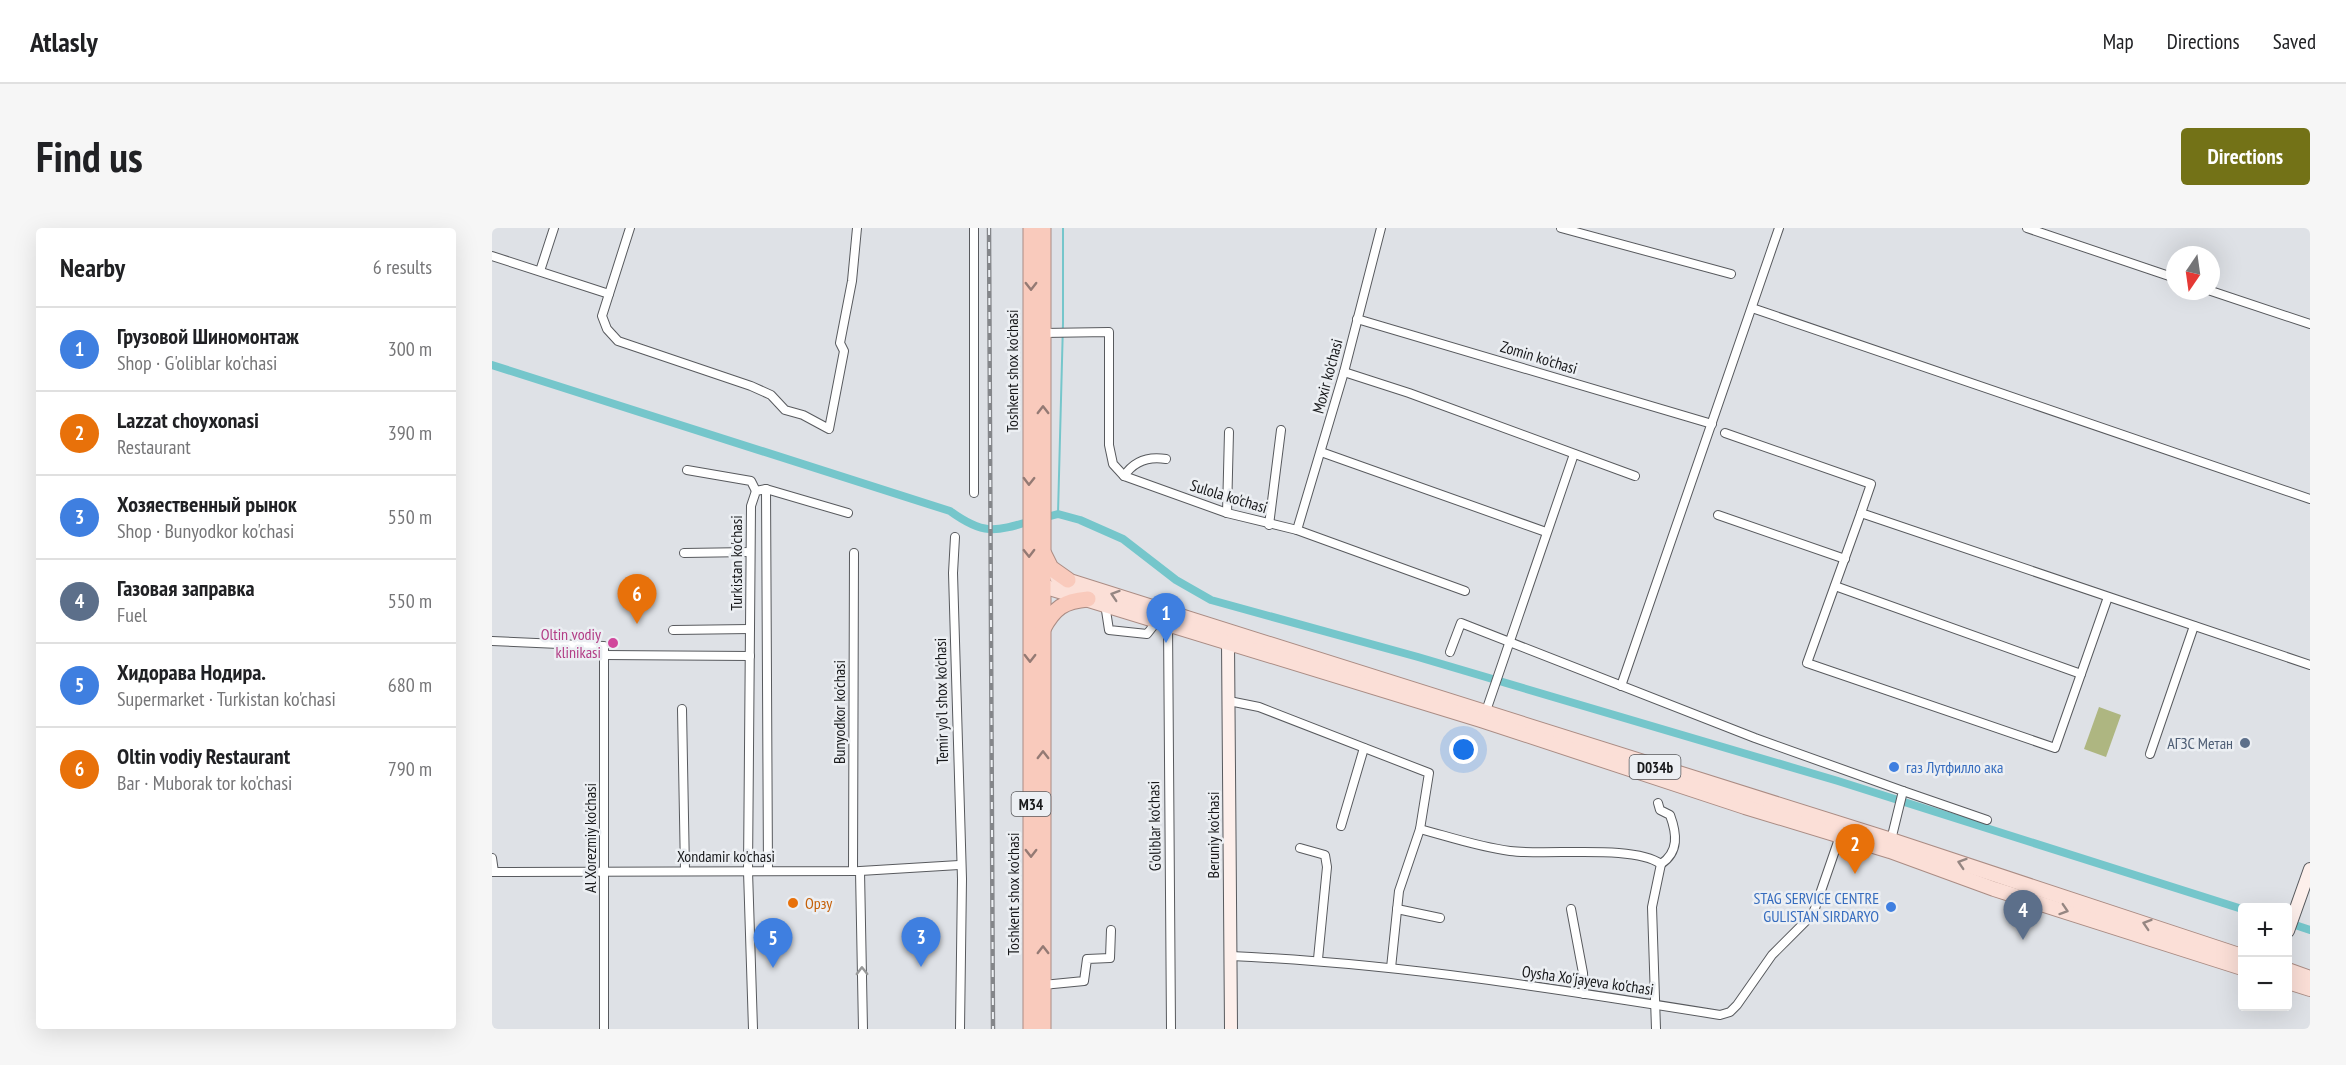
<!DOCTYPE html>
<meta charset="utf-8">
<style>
:root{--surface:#fff;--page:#f6f6f6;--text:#202124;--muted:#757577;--line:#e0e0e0;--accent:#737217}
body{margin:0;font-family:"PT Sans Narrow",sans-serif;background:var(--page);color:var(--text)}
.controls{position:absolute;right:18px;bottom:18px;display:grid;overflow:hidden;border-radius:6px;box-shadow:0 6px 24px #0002}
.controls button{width:54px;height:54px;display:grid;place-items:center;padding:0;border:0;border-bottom:2px solid var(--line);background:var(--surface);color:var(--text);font:30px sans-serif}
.compass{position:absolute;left:1674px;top:18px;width:54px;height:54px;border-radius:50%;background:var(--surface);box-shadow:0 6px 24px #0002;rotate:193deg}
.you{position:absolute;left:972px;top:522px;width:21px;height:21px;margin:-15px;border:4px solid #fff;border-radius:50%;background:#1a73e8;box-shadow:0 0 0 9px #1a73e833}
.badge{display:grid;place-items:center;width:39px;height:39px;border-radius:50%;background:var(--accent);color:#fff;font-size:20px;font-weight:700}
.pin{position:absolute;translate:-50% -50px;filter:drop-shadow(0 2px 3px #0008)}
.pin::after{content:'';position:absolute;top:32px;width:21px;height:18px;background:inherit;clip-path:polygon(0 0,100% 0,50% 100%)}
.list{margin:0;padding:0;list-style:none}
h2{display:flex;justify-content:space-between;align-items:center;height:78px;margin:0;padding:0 24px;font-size:26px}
h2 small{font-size:20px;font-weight:400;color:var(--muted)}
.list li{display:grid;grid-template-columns:39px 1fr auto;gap:18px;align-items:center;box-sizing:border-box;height:84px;padding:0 24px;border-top:2px solid var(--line)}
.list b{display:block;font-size:22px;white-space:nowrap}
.list p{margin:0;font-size:20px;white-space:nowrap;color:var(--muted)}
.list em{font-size:20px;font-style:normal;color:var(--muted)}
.map{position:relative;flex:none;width:1818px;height:801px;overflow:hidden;border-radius:6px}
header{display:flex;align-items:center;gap:36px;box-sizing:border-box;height:84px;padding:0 30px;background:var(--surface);border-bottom:2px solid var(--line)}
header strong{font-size:28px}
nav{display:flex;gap:33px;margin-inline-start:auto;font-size:21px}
.intro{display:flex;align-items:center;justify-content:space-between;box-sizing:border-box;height:144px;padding:0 36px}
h1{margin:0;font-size:42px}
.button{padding:15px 27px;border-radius:6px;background:var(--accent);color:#fff;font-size:21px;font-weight:700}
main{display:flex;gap:36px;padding:0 36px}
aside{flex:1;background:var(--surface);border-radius:6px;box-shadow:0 6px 24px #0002}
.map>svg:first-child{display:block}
.green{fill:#aeb681}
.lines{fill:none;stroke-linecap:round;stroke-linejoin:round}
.stream{stroke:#75c6cb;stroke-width:2}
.canal{stroke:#75c6cb;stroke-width:8}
.street-casing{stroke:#585a5e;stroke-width:10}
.secondary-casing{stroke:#585a5e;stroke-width:14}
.primary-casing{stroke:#aa8c84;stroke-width:16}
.highway-casing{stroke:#aa8c84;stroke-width:17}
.street{stroke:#fff;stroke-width:8}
.secondary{stroke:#fdefeb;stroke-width:12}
.primary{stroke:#fbdfd7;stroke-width:14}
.highway{stroke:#f9cabc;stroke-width:15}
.rail-casing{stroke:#84868a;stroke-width:4.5}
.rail{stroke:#eceff3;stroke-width:2;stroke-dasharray:7;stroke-linecap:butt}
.oneway{stroke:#947a74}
.oneway2{stroke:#958682}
.oneway3{stroke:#979898}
.hotel-dot{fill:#d1479c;stroke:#eceff3;stroke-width:2}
.service-dot{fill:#5c6f8a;stroke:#eceff3;stroke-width:2}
.shop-dot{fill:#3f7fe0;stroke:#eceff3;stroke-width:2}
.food-dot{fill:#e8710a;stroke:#eceff3;stroke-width:2}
.labels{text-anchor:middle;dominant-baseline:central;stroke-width:5;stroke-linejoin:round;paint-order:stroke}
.shield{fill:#eceff3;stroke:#58595c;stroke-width:1.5}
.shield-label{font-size:15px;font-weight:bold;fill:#18191b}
.street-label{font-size:16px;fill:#18191b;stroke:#eceff3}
.hotel-label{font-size:16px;fill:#b23c85;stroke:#eceff3;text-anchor:end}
.service-label{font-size:16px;fill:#4e5e75;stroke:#eceff3;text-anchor:end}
.shop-label{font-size:16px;fill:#366cbe;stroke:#eceff3;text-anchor:start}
.food-label{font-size:16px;fill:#c56008;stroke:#eceff3;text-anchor:start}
</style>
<header>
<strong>Atlasly</strong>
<nav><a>Map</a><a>Directions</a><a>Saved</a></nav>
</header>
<div class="intro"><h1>Find us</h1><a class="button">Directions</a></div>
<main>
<aside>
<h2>Nearby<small>6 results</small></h2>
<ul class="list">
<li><span class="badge" style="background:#3f7fe0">1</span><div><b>Грузовой Шиномонтаж</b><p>Shop · G'oliblar ko'chasi</p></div><em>300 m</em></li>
<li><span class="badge" style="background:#e8710a">2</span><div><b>Lazzat choyxonasi</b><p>Restaurant</p></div><em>390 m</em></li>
<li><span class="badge" style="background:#3f7fe0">3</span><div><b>Хозяественный рынок</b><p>Shop · Bunyodkor ko'chasi</p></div><em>550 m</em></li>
<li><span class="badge" style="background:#5c6f8a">4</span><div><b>Газовая заправка</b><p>Fuel</p></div><em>550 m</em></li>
<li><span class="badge" style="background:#3f7fe0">5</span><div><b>Хидорава Нодира.</b><p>Supermarket · Turkistan ko'chasi</p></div><em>680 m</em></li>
<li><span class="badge" style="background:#e8710a">6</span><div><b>Oltin vodiy Restaurant</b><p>Bar · Muborak tor ko'chasi</p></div><em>790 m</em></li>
</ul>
</aside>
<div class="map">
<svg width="1818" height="801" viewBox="0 0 1818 801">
<rect width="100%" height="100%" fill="#dee1e6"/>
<polygon class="green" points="1607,479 1629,487 1614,529 1592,521"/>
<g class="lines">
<polyline class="stream" points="566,286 571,95 571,0"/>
<g class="canal">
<path d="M0,137L458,283C491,307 502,304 539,293"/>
<polyline points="551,290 566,286 588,292 631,311 684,352 719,372 926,429 1346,553 1750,681"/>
<polyline points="1797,695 1818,702"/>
</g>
<defs>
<g id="street">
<polyline points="138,0 110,88 115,101 126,113 259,158 279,167 293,182 311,187 337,201 352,123 348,115 360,53 365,0"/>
<polyline points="482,0 482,265"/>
<polyline points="1069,0 1239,46"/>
<polyline points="1535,0 1683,50"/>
<polyline points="0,28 117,66"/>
<polyline points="48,43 62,0"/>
<polyline points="1719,63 1818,96"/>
<polyline points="1260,80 1818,271"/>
<polyline points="865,91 1220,196"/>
<polyline points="551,105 617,104 617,217 621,236 632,248 735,285 805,302 973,363"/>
<polyline points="852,144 917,165 1143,248"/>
<polyline points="1233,205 1379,256 1369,285 1818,437"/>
<polyline points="829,224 1054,304"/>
<polyline points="195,242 259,253 264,263"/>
<path d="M632,248C642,233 656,228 674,231"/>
<polyline points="274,261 276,643"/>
<polyline points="735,285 737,204"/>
<polyline points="1369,285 1315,435 1563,520 1616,369"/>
<polyline points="1226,287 1353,331"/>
<polyline points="777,297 789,202"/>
<polyline points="805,302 852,144 889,0"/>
<polyline points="463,309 461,345 470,651 468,801"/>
<polyline points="192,325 258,324"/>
<polyline points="1343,358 1589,446"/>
<polyline points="613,376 617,402 655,406 666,392"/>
<polyline points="676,395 679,801"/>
<polyline points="181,402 258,401"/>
<polyline points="0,413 112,418 112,801"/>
<polyline points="958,424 969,395 1263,510 1411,563 1399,612"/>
<polyline points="112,427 258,428"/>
<polyline points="1129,458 1287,0"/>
<polyline points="737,473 767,479 937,545 928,601 907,663 899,740"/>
<polyline points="190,481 193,643"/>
<polyline points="994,483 1082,226"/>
<polyline points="1658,526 1702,398"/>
<polyline points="1411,563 1495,592"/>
<path d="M1166,575L1168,582L1178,587C1185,606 1187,624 1169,636"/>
<polyline points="849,598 872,520"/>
<path d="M928,601C958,609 987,619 1018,623C1056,628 1141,616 1169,636"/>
<polyline points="808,620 833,627 835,639 826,731"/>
<polyline points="0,630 2,644"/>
<polyline points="361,642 362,325"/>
<polyline points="368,643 371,801"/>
<polyline points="0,644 368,643 467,637"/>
<polyline points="905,681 948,690"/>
<polyline points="1079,681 1091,745 1092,766"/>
<path d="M739,728C903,735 1066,761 1228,787L1238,784L1245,777L1280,727L1321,686L1348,608"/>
<polyline points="551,757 592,753 595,731 618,730 619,702"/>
<polyline points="261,801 256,643 259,278 264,263 274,261 356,285"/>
<polyline points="1164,801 1160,679 1169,636"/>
</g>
<g id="secondary">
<polyline points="736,414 739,801"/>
<polyline points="1796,703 1818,641"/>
</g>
<g id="primary">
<polyline points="565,349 1399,612 1750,728"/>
<polyline points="542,353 551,358 989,492 1253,579 1398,623 1502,661 1750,740"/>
<polyline points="1796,742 1818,750"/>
<polyline points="1796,754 1818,761"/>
</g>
<g id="highway">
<polyline points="539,0 539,801"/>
<polyline points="552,326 559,340 576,352"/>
<path d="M551,401C562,380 572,373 596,371"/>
<polyline points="551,801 551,0"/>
</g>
</defs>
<use href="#street" class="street-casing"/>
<use href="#secondary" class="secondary-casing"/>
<use href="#primary" class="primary-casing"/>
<use href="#highway" class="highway-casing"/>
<use href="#street" class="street"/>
<use href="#secondary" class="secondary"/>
<use href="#primary" class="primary"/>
<use href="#highway" class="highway"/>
<defs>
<polyline id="rail" points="497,0 501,801"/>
</defs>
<use href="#rail" class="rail-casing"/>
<use href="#rail" class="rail"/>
</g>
<defs><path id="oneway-chevron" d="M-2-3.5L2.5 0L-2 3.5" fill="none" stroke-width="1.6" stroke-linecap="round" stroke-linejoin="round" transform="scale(1.5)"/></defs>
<g class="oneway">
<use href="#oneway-chevron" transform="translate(539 58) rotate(90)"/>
<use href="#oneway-chevron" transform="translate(551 182) rotate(-90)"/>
<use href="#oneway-chevron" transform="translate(537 253) rotate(91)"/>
<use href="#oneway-chevron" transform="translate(537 325) rotate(89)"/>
<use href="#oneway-chevron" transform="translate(538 430) rotate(90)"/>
<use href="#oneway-chevron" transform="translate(551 527) rotate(-90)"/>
<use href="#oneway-chevron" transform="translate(539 625) rotate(90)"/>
<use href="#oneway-chevron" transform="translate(551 722) rotate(-90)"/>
</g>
<g class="oneway2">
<use href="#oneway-chevron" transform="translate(623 367) rotate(-162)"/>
<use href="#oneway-chevron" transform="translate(1470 635) rotate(-162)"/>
<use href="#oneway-chevron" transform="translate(1572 682) rotate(18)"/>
<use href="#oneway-chevron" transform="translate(1655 696) rotate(-162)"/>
</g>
<use class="oneway3" href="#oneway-chevron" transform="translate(370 743) rotate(-91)"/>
<circle class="hotel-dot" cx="121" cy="415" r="6"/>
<circle class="service-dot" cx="1753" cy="515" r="6"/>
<g class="shop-dot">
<circle cx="1402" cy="539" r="6"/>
<circle cx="1399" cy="679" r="6"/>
</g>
<circle class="food-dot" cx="301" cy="675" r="6"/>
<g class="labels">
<g class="shield">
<rect x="1137.5" y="527" width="51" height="24" rx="4.5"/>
<rect x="519.5" y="564" width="39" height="24" rx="4.5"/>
</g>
<g class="shield-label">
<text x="1163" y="539">D034b</text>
<text x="539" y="576">M34</text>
</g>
<g class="street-label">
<text transform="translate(1047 129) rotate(17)">Zomin ko'chasi</text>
<text transform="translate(520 143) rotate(-90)">Toshkent shox ko'chasi</text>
<text transform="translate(835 148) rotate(-75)">Moxir ko'chasi</text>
<text transform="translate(737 268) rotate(17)">Sulola ko'chasi</text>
<text transform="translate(244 335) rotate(-90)">Turkistan ko'chasi</text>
<text transform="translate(449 473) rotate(-91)">Temir yo'l shox ko'chasi</text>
<text transform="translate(347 484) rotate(-90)">Bunyodkor ko'chasi</text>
<text transform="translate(662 598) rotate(-91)">G'oliblar ko'chasi</text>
<text transform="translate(721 607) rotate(-90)">Beruniy ko'chasi</text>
<text transform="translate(98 610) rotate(-90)">Al Xorezmiy ko'chasi</text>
<text x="234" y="628">Xondamir ko'chasi</text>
<text transform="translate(521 666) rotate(-90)">Toshkent shox ko'chasi</text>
<text transform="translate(1096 752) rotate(8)">Oysha Xo'jayeva ko'chasi</text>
</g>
<g class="hotel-label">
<text x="109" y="406">Oltin vodiy<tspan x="109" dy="18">klinikasi</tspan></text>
</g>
<g class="service-label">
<text x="1741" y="515">АГЗС Метан</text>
</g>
<g class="shop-label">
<text x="1414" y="539">газ Лутфилло ака</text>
<text x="1387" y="670" text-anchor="end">STAG SERVICE CENTRE<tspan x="1387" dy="18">GULISTAN SIRDARYO</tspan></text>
</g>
<g class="food-label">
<text x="313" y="675">Орзу</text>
</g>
</g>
</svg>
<div class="controls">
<button>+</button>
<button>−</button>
</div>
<svg class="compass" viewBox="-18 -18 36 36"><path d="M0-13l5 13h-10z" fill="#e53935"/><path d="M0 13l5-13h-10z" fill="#757577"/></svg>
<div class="you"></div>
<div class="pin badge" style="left:674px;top:415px;background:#3f7fe0">1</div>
<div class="pin badge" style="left:1363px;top:646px;background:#e8710a">2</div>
<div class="pin badge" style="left:429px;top:739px;background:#3f7fe0">3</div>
<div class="pin badge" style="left:1531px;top:712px;background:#5c6f8a">4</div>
<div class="pin badge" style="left:281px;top:740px;background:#3f7fe0">5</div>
<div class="pin badge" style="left:145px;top:396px;background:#e8710a">6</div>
</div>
</main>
